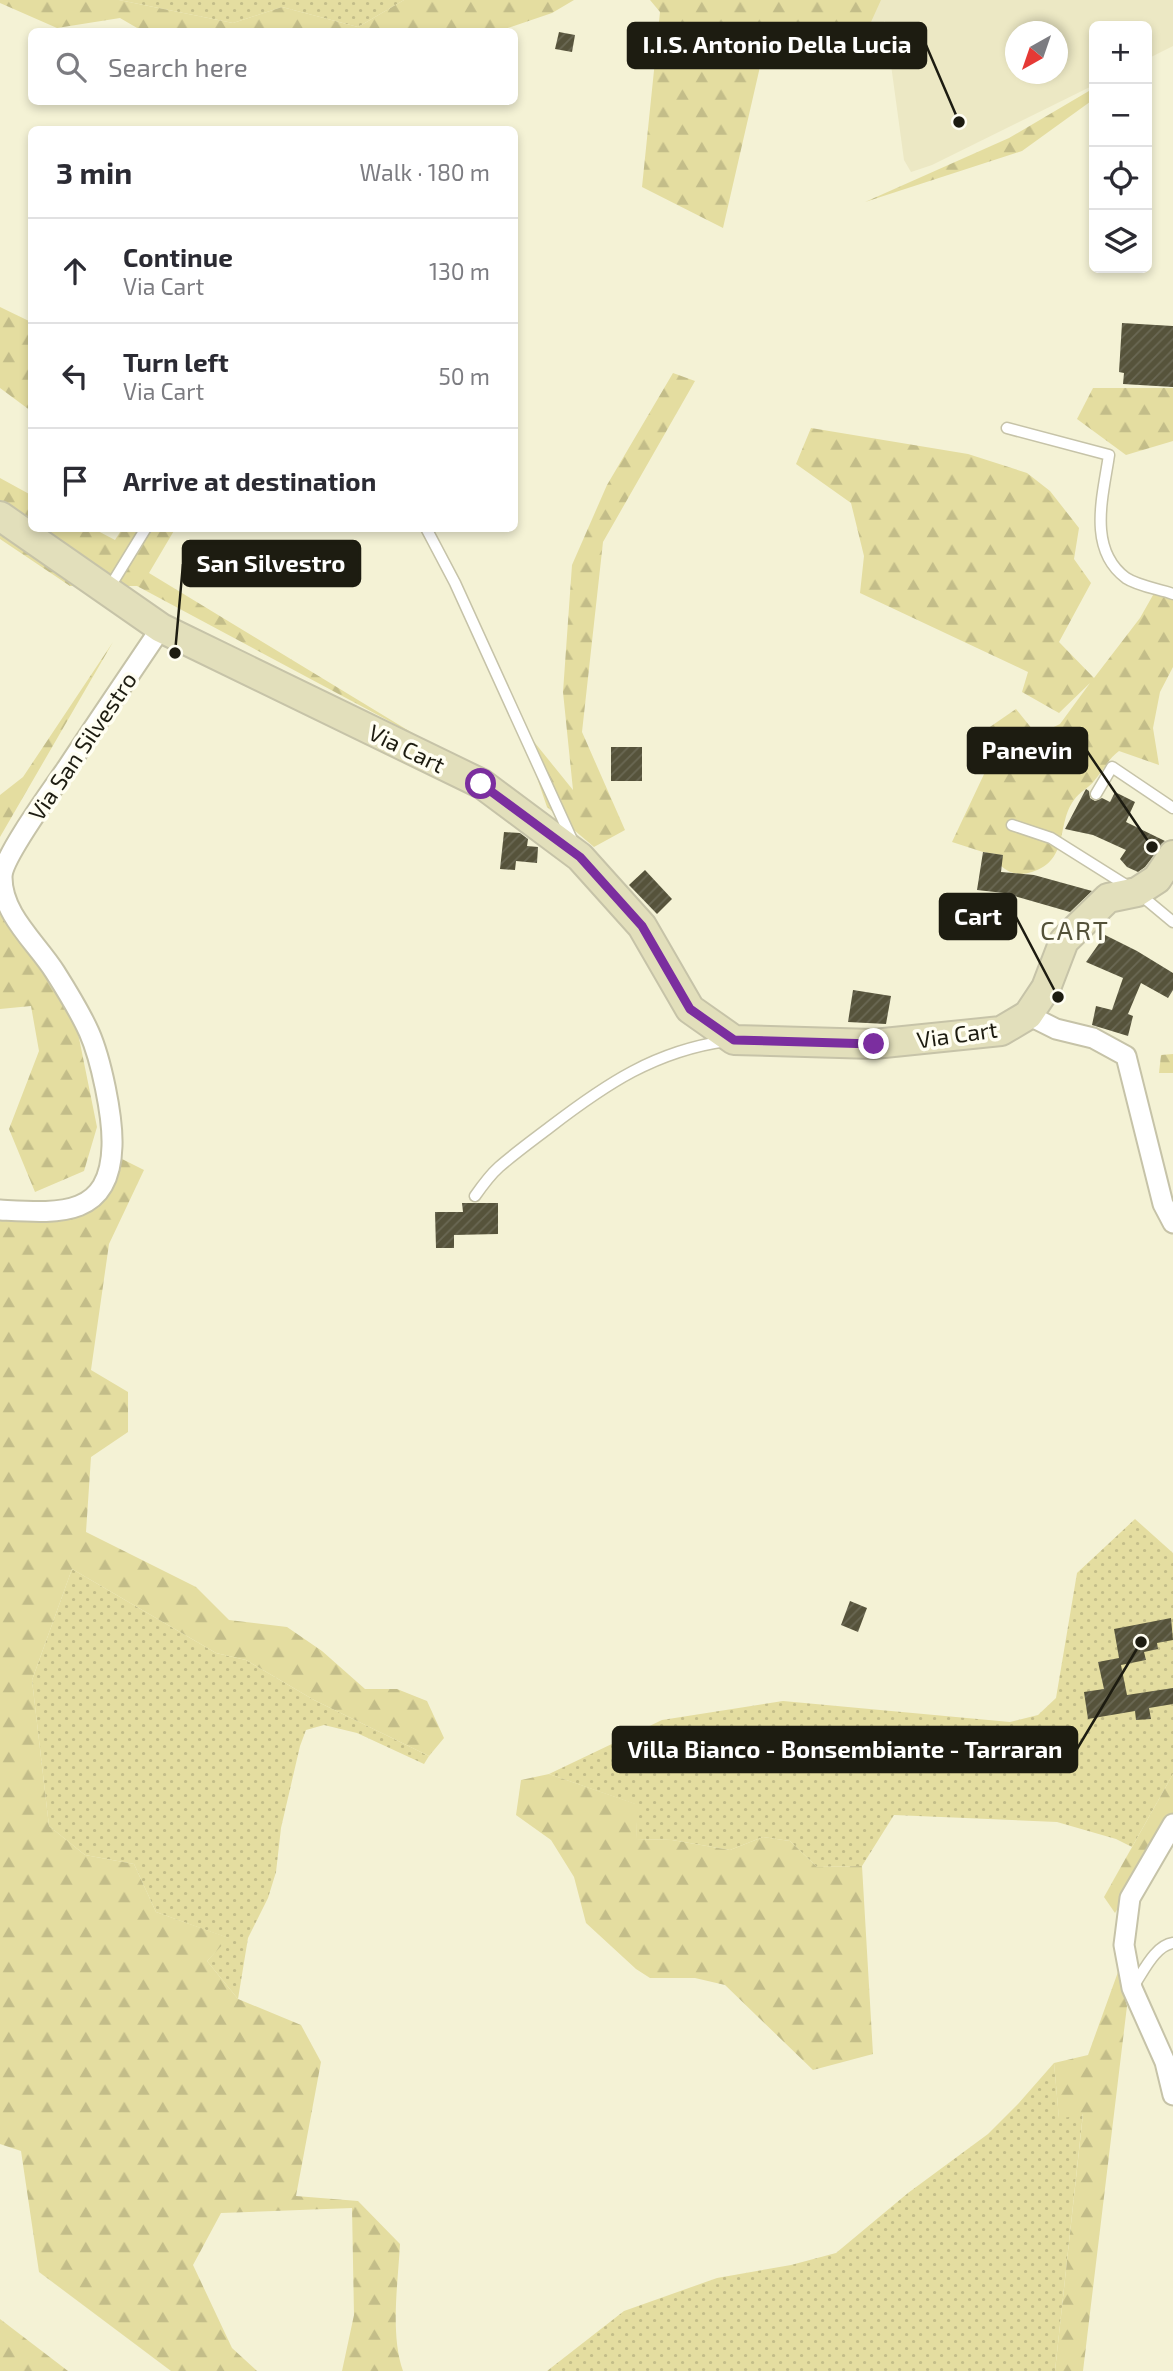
<!DOCTYPE html>
<meta charset="utf-8">
<style>
:root{--surface:#fff;--page:#f7f7f7;--text:#2b2b33;--muted:#7c7c81;--line:#e1e1e2}
body{margin:0;font-family:"Exo 2",sans-serif;background:var(--page);color:var(--text)}
.controls{position:absolute;right:21px;top:21px;display:grid;overflow:hidden;border-radius:10px;box-shadow:0 4px 10px #0003}
.controls button{width:63px;height:63px;display:grid;place-items:center;padding:0;border:0;border-bottom:2px solid var(--line);background:var(--surface);color:var(--text);font:35px sans-serif}
.compass{position:absolute;left:1005px;top:21px;width:63px;height:63px;border-radius:50%;background:var(--surface);box-shadow:0 4px 10px #0003;rotate:220deg}
.stop{position:absolute;width:21px;height:21px;margin:-16px;border:5px solid #7b2e9f;border-radius:50%;background:#fff}
.stop.end{background:#7b2e9f;border-color:#fff;box-shadow:0 2px 7px #0008}
.list{margin:0;padding:0;list-style:none}
h2{display:flex;justify-content:space-between;align-items:center;height:91px;margin:0;padding:0 28px;font-size:30px}
h2 small{font-size:23px;font-weight:400;color:var(--muted)}
.list li{display:grid;grid-template-columns:46px 1fr auto;gap:21px;align-items:center;box-sizing:border-box;height:105px;padding:0 28px;border-top:2px solid var(--line)}
.list b{display:block;font-size:26px;white-space:nowrap}
.list p{margin:0;font-size:23px;white-space:nowrap;color:var(--muted)}
.list em{font-size:23px;font-style:normal;color:var(--muted)}
.icon{flex:none;width:38px;height:38px;fill:none;stroke:currentColor;stroke-width:2;stroke-linecap:round;stroke-linejoin:round}
.map{position:relative;flex:none;width:1173px;height:2371px;overflow:hidden}
.search{position:absolute;background:var(--surface);box-shadow:0 4px 10px #0003;left:28px;top:28px;width:490px;height:77px;display:flex;align-items:center;gap:18px;box-sizing:border-box;padding:0 24px;border-radius:10px;color:var(--muted);font-size:26px}
.panel{position:absolute;background:var(--surface);box-shadow:0 4px 10px #0003;left:28px;top:126px;width:490px;height:406px;border-radius:10px}
.map>svg:first-child{display:block}
.built{fill:#ece8c4;fill-rule:evenodd}
.grass{fill:url(#grass-dots)}
.forest{fill:url(#forest-firs)}
.building{fill:url(#building-hatch)}
.lines{fill:none;stroke-linecap:round;stroke-linejoin:round}
.lane-casing{stroke:#c6c3a8;stroke-width:13}
.street-casing{stroke:#c6c3a8;stroke-width:23}
.secondary-casing{stroke:#c6c3a8;stroke-width:32}
.lane{stroke:#fff;stroke-width:10}
.street{stroke:#fff;stroke-width:19}
.secondary{stroke:#e2dfbb;stroke-width:28}
.route{stroke:#7b2e9f;stroke-width:9}
.labels{text-anchor:middle;dominant-baseline:central;stroke-width:7;stroke-linejoin:round;paint-order:stroke}
.street-label{font-size:23px;fill:#1d1c11;stroke:#fffef2}
.quarter-label{font-size:26px;letter-spacing:2px;fill:#545239;stroke:#fffef2}
.leader{fill:none;stroke:#1d1c11;stroke-width:2.5}
.callout-dot{fill:#1d1c11;stroke:#fffef2;stroke-width:2.5}
.callout{fill:#1d1c11;stroke:#1d1c11;stroke-width:2.5}
.callout-label{font-size:24px;text-anchor:middle;font-weight:bold;fill:#fff}
</style>
<div class="map">
<svg width="1173" height="2371" viewBox="0 0 1173 2371">
<defs>
<pattern id="grass-dots" width="8" height="8" patternUnits="userSpaceOnUse" patternTransform="scale(1.75)"><rect width="8" height="8" fill="#e4dda0"/><path d="M2 2h.1M6 6h.1" fill="none" stroke="#c3bd89" stroke-width="1.8" stroke-linecap="round"/></pattern>
<pattern id="forest-firs" width="22" height="20" patternUnits="userSpaceOnUse" patternTransform="scale(1.75)"><rect width="22" height="20" fill="#e4dda0"/><path d="M5 1l3.5 6h-7zM16 11l3.5 6h-7z" fill="#c3bd89"/></pattern>
<pattern id="building-hatch" width="6" height="6" patternUnits="userSpaceOnUse" patternTransform="scale(1.75)"><rect width="6" height="6" fill="#56533b"/><path d="M-1 1l2-2M0 6l6-6M5 7l2-2" fill="none" stroke="#6a6854"/></pattern>
</defs>
<rect width="100%" height="100%" fill="#f4f2d5"/>
<path class="built" d="M677,0H1173V46L1147,59V26H1094V85L932,165L911,172L904,160L885,21L866,33L765,45ZM1016,32H1058V74H1016Z"/>
<g class="grass">
<polygon points="119,0 404,0 358,27 282,7 233,23"/>
<polygon points="1135,1519 1173,1553 1173,1774 1132,1847 1116,1839 1057,1822 894,1815 862,1866 817,1867 790,1841 763,1837 730,1850 672,1840 637,1839 635,1804 549,1774 662,1720 783,1701 1010,1722 1038,1715 1056,1698 1077,1573"/>
<polygon points="72,1569 216,1653 246,1660 314,1700 429,1756 424,1764 357,1733 324,1725 306,1730 300,1746 281,1828 276,1872 268,1898 248,1938 238,1999 207,1961 228,1938 156,1912 134,1864 85,1855 49,1826 32,1680"/>
<polygon points="1054,2063 1059,2118 1083,2113 1055,2371 547,2371 624,2311 717,2278 791,2265 836,2253 908,2193 988,2134 1018,2104"/>
</g>
<g class="forest">
<polygon points="0,0 119,0 233,23 282,7 358,27 404,0 574,0 552,13 496,32 144,32 120,18 57,28 0,3"/>
<polygon points="650,0 881,0 866,33 765,45 723,228 642,187 660,12"/>
<polygon points="1094,88 1094,99 1022,151 865,202 1009,138"/>
<polygon points="0,307 31,322 31,411 0,388"/>
<polygon points="673,373 695,381 603,542 582,732 625,830 594,847 547,807 518,722 573,790 563,692 572,565 607,485"/>
<polygon points="1093,388 1173,388 1173,441 1126,455 1077,419"/>
<path d="M811,428L968,454L1027,473L1050,491L1079,528L1074,559L1091,583L1059,642L1094,678L1140,618L1157,588L1173,594V667L1160,692L1153,728L1159,765L1119,751C1108,759 1103,771 1094,781C1089,788 1079,792 1074,800C1056,824 1070,860 1032,872C1020,876 1010,874 1001,866L1002,855L983,852L952,842L986,770L984,731L1016,709L1037,735L1060,724L1090,683L1059,713L1022,692L1028,672L860,593L864,556L851,503L796,464Z"/>
<polygon points="0,478 31,495 32,528 94,529 115,540 122,529 175,529 149,573 419,737 137,586 70,586 0,539"/>
<polygon points="113,642 0,837 0,795 23,777"/>
<polygon points="0,887 78,1033 97,1127 84,1171 35,1192 9,1129 39,1051 31,1006 0,1009"/>
<polygon points="1173,1054 1173,1073 1159,1073 1161,1055"/>
<path d="M122,1159L144,1170L109,1244L91,1370L128,1392V1432L91,1457L86,1532L196,1587L229,1620L287,1627L322,1651L365,1689H397L427,1701L444,1738L429,1756L314,1700L246,1660L216,1653L72,1569L32,1680L49,1826L85,1855L134,1864L156,1912L229,1938L207,1961L238,1999L301,2025L321,2062L296,2196L358,2201L400,2244C398,2283 390,2334 403,2371H342L354,2315L352,2208L221,2213L193,2265L232,2348L257,2371H171L39,2272L21,2151L0,2144V1213L91,1211Z"/>
<polygon points="549,1774 636,1804 637,1839 672,1840 730,1850 763,1837 790,1841 817,1867 862,1866 873,2054 813,2070 725,1985 695,1978 650,1978 636,1969 586,1923 574,1877 551,1840 516,1815 521,1780"/>
<polygon points="1173,1774 1173,1814 1115,1913 1104,1897"/>
<polygon points="1118,1972 1127,2006 1083,2371 1055,2371 1083,2114 1059,2119 1054,2063 1088,2055"/>
<polygon points="0,2319 68,2371 0,2371"/>
</g>
<g class="building">
<polygon points="559,32 575,35 572,52 555,49"/>
<polygon points="1122,323 1173,326 1173,387 1123,384 1124,373 1119,372"/>
<rect x="611" y="747" width="31" height="34"/>
<polygon points="1086,789 1089,791 1090,798 1095,801 1102,798 1110,802 1115,792 1135,802 1126,822 1165,841 1145,867 1138,872 1127,867 1120,859 1126,850 1093,835 1065,829"/>
<polygon points="504,832 520,833 528,839 527,846 538,847 537,863 516,861 515,870 500,869"/>
<polygon points="983,852 1003,855 1001,872 1034,875 1092,891 1070,912 1004,893 977,890"/>
<polygon points="645,870 672,899 657,914 629,885"/>
<polygon points="1105,935 1137,951 1173,973 1173,990 1168,998 1141,983 1128,1014 1133,1016 1128,1036 1092,1025 1096,1006 1112,1010 1123,978 1086,962"/>
<polygon points="853,990 891,996 886,1024 848,1022"/>
<polygon points="462,1203 498,1203 498,1234 454,1235 454,1248 436,1248 435,1212 463,1212"/>
<polygon points="850,1601 867,1608 858,1632 841,1625"/>
<polygon points="1171,1618 1173,1640 1157,1643 1158,1649 1144,1652 1146,1660 1121,1665 1127,1695 1173,1688 1173,1704 1149,1708 1151,1719 1136,1720 1135,1711 1088,1719 1084,1692 1104,1689 1098,1662 1119,1658 1114,1629"/>
</g>
<g class="lines">
<defs>
<g id="lane">
<path d="M1007,428L1109,455C1103,496 1087,549 1126,578C1138,586 1159,589 1173,594"/>
<polyline points="426,528 455,583 573,842"/>
<polyline points="108,590 146,528"/>
<polyline points="1096,794 1112,767 1173,808"/>
<polyline points="1012,825 1051,838 1137,892 1173,922"/>
<path d="M475,1196C482,1186 490,1175 499,1167C515,1153 533,1140 550,1127C606,1084 655,1051 726,1041"/>
<path d="M1132,1988C1143,1973 1154,1946 1173,1943"/>
</g>
<g id="street">
<polyline points="1028,1015 1056,1029 1093,1038 1126,1056 1163,1204 1173,1223"/>
<path d="M0,1210C57,1213 110,1219 112,1146C113,1116 101,1059 89,1032C80,1012 67,991 55,972C36,942 2,915 2,877C2,858 54,787 67,768C98,721 130,674 161,628"/>
<polyline points="1173,1824 1130,1898 1124,1945 1132,1988 1165,2062 1173,2095"/>
</g>
<polyline id="secondary" points="0,516 161,628 482,784 580,857 642,926 690,1009 734,1040 874,1044 1001,1031 1028,1015 1046,988 1064,941 1108,898 1137,892 1157,879 1173,855"/>
</defs>
<use href="#lane" class="lane-casing"/>
<use href="#street" class="street-casing"/>
<use href="#secondary" class="secondary-casing"/>
<use href="#lane" class="lane"/>
<use href="#street" class="street"/>
<use href="#secondary" class="secondary"/>
</g>
<g class="lines">
<polyline class="route" points="481,784 580,857 642,926 690,1009 734,1040 874,1044"/>
</g>
<g class="labels">
<g class="street-label">
<text transform="translate(82 746) rotate(-56)">Via San Silvestro</text>
<text transform="translate(407 748) rotate(26)">Via Cart</text>
<text transform="translate(957 1034) rotate(-8)">Via Cart</text>
</g>
<g class="quarter-label">
<text x="1075" y="929">CART</text>
</g>
</g>
<path class="leader" d="M959 122L926 45M175 653L183 564M1152 847L1087 751M1058 997L1016 917M1141 1642L1077 1749"/>
<g class="callout-dot">
<circle cx="959" cy="122" r="7"/>
<circle cx="175" cy="653" r="7"/>
<circle cx="1152" cy="847" r="7"/>
<circle cx="1058" cy="997" r="7"/>
<circle cx="1141" cy="1642" r="7"/>
</g>
<g class="callout">
<rect x="628" y="23" width="298" height="45" rx="7"/>
<rect x="183" y="541" width="177" height="45" rx="7"/>
<rect x="968" y="728" width="119" height="45" rx="7"/>
<rect x="940" y="894" width="76" height="45" rx="7"/>
<rect x="613" y="1727" width="464" height="45" rx="7"/>
</g>
<g class="callout-label">
<text x="777" y="53">I.I.S. Antonio Della Lucia</text>
<text x="271" y="572">San Silvestro</text>
<text x="1027" y="759">Panevin</text>
<text x="978" y="925">Cart</text>
<text x="845" y="1758">Villa Bianco - Bonsembiante - Tarraran</text>
</g>
</svg>
<div class="controls">
<button>+</button>
<button>−</button>
<button><svg class="icon" aria-label="locate" viewBox="0 0 24 24"><circle cx="12" cy="12" r="6"/><path d="M12 2v4M12 18v4M2 12h4M18 12h4"/></svg></button>
<button><svg class="icon" aria-label="layers" viewBox="0 0 24 24"><path d="M12 4l9 5-9 5-9-5zM3 14l9 5 9-5"/></svg></button>
</div>
<svg class="compass" viewBox="-18 -18 36 36"><path d="M0-13l5 13h-10z" fill="#e53935"/><path d="M0 13l5-13h-10z" fill="#7c7c81"/></svg>
<div class="stop" style="left:481px;top:784px"></div>
<div class="stop end" style="left:874px;top:1044px"></div>
<div class="search"><svg class="icon" aria-label="search" viewBox="0 0 24 24"><circle cx="10" cy="10" r="6"/><path d="M15 15l6 6"/></svg>Search here</div>
<section class="panel">
<h2>3 min<small>Walk · 180 m</small></h2>
<ul class="list">
<li><svg class="icon" aria-label="ahead" viewBox="0 0 24 24"><path d="M12 20V5M6 11l6-6 6 6"/></svg><div><b>Continue</b><p>Via Cart</p></div><em>130 m</em></li>
<li><svg class="icon" aria-label="left" viewBox="0 0 24 24"><path d="M17 20v-9H6M10 6l-5 5 5 5"/></svg><div><b>Turn left</b><p>Via Cart</p></div><em>50 m</em></li>
<li><svg class="icon" aria-label="arrive" viewBox="0 0 24 24"><path d="M6 21V4h12l-3 4 3 4H6"/></svg><div><b>Arrive at destination</b></div></li>
</ul>
</section>
</div>
